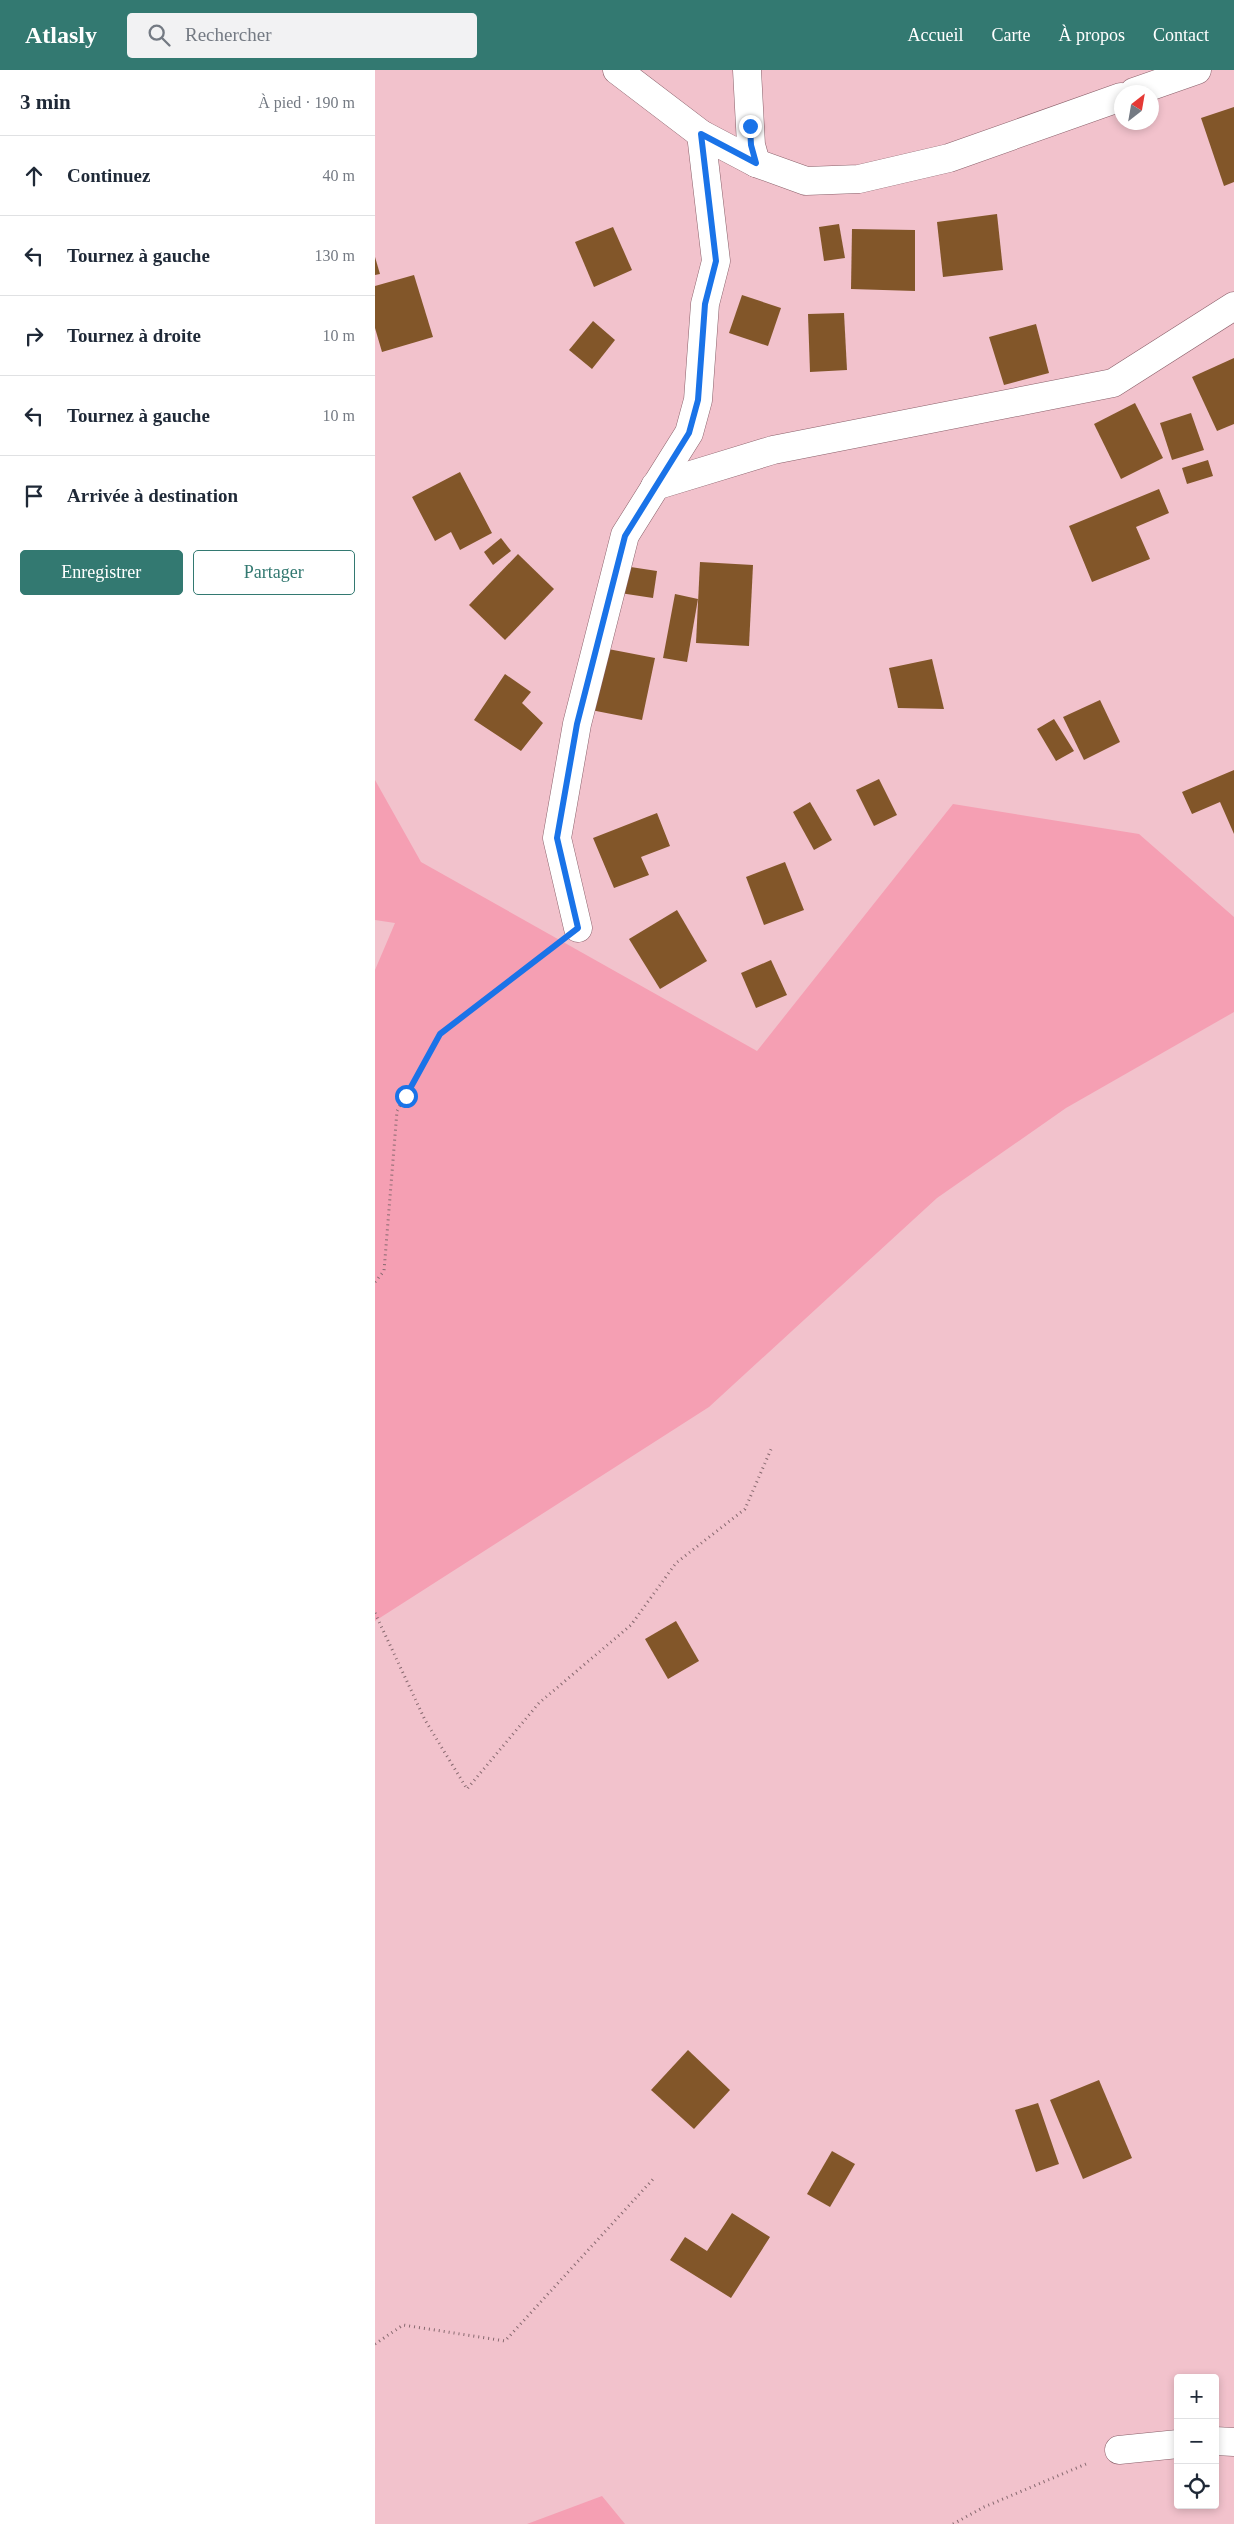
<!DOCTYPE html>
<html lang="fr">
<meta charset="utf-8">
<style>
:root{--surface:#fff;--page:#f2f2f3;--text:#1f2937;--muted:#747a83;--line:#e0e1e3;--accent:#337971}
body{margin:0;font-family:"Times New Roman",serif;background:var(--page);color:var(--text)}
.controls{position:absolute;right:15px;bottom:15px;display:grid;overflow:hidden;border-radius:5px;box-shadow:0 2px 8px #0003}
.controls button{width:45px;height:45px;display:grid;place-items:center;padding:0;border:0;border-bottom:1px solid var(--line);background:var(--surface);color:var(--text);font:25px sans-serif}
.compass{position:absolute;left:739px;top:15px;width:45px;height:45px;border-radius:50%;background:var(--surface);box-shadow:0 2px 8px #0003;rotate:31deg}
.stop{position:absolute;width:15px;height:15px;margin:-11px;border:4px solid #1a73e8;border-radius:50%;background:#fff}
.stop.end{background:#1a73e8;border-color:#fff;box-shadow:0 1px 5px #0008}
.list{margin:0;padding:0;list-style:none}
h2{display:flex;justify-content:space-between;align-items:center;height:65px;margin:0;padding:0 20px;font-size:21px}
h2 small{font-size:16px;font-weight:400;color:var(--muted)}
.list li{display:grid;grid-template-columns:32px 1fr auto;gap:15px;align-items:center;box-sizing:border-box;height:80px;padding:0 20px;border-top:1px solid var(--line)}
.list b{display:block;font-size:19px;white-space:nowrap}
.list em{font-size:16px;font-style:normal;color:var(--muted)}
.actions{display:flex;gap:10px;padding:15px 20px}
.actions a{flex:1;padding:11px 0;border:1px solid var(--accent);border-radius:5px;text-align:center;font-size:18px;color:var(--accent)}
.actions .main{background:var(--accent);color:#fff}
.icon{flex:none;width:28px;height:28px;fill:none;stroke:currentColor;stroke-width:2;stroke-linecap:round;stroke-linejoin:round}
.map{position:relative;flex:none;width:859px;height:2454px;overflow:hidden}
header{display:flex;align-items:center;gap:30px;box-sizing:border-box;height:70px;padding:0 25px;background:var(--accent);color:#fff}
header strong{font-size:24px}
nav{display:flex;gap:28px;margin-inline-start:auto;font-size:18px}
.search{width:350px;height:45px;background:var(--page);display:flex;align-items:center;gap:12px;box-sizing:border-box;padding:0 18px;border-radius:5px;color:var(--muted);font-size:19px}
main{display:flex}
aside{flex:1;background:var(--surface)}
.map>svg:first-child{display:block}
.green{fill:#f59fb3}
.building{fill:#825629}
.lines{fill:none;stroke-linecap:round;stroke-linejoin:round}
.minor-casing{stroke:#895f69;stroke-width:29}
.path{stroke:#87696f;stroke-width:3;stroke-dasharray:1 4;stroke-linecap:butt}
.minor{stroke:#fff;stroke-width:28}
.route{stroke:#1a73e8;stroke-width:6}
</style>
<header>
<strong>Atlasly</strong>
<div class="search"><svg class="icon" aria-label="search" viewBox="0 0 24 24"><circle cx="10" cy="10" r="6"/><path d="M15 15l6 6"/></svg>Rechercher</div>
<nav><a>Accueil</a><a>Carte</a><a>À propos</a><a>Contact</a></nav>
</header>
<main>
<aside>
<h2>3 min<small>À pied · 190 m</small></h2>
<ul class="list">
<li><svg class="icon" aria-label="ahead" viewBox="0 0 24 24"><path d="M12 20V5M6 11l6-6 6 6"/></svg><div><b>Continuez</b></div><em>40 m</em></li>
<li><svg class="icon" aria-label="left" viewBox="0 0 24 24"><path d="M17 20v-9H6M10 6l-5 5 5 5"/></svg><div><b>Tournez à gauche</b></div><em>130 m</em></li>
<li><svg class="icon" aria-label="right" viewBox="0 0 24 24"><path d="M7 20v-9h11M14 6l5 5-5 5"/></svg><div><b>Tournez à droite</b></div><em>10 m</em></li>
<li><svg class="icon" aria-label="left" viewBox="0 0 24 24"><path d="M17 20v-9H6M10 6l-5 5 5 5"/></svg><div><b>Tournez à gauche</b></div><em>10 m</em></li>
<li><svg class="icon" aria-label="arrive" viewBox="0 0 24 24"><path d="M6 21V4h12l-3 4 3 4H6"/></svg><div><b>Arrivée à destination</b></div></li>
</ul>
<div class="actions"><a class="main">Enregistrer</a><a>Partager</a></div>
</aside>
<div class="map">
<svg width="859" height="2454" viewBox="0 0 859 2454">
<rect width="100%" height="100%" fill="#f2c2cc"/>
<g class="green">
<polygon points="0,710 46,792 382,981 578,734 764,764 859,847 859,942 691,1038 562,1128 334,1337 0,1551 0,900 20,853 0,850"/>
<polygon points="227,2426 250,2454 152,2454"/>
</g>
<g class="building">
<polygon points="859,37 859,112 849,116 826,48"/>
<polygon points="622,144 628,200 568,207 562,152"/>
<polygon points="464,154 470,188 449,191 444,157"/>
<polygon points="238,157 257,200 219,217 200,172"/>
<polygon points="477,159 540,160 540,221 476,219"/>
<polygon points="0,187 5,204 0,205"/>
<polygon points="39,205 58,267 7,282 0,258 0,216"/>
<polygon points="367,225 406,238 393,276 354,263"/>
<polygon points="469,243 472,300 435,302 433,244"/>
<polygon points="218,251 240,270 217,299 194,280"/>
<polygon points="661,254 674,303 629,315 614,267"/>
<polygon points="859,288 859,354 842,361 817,307"/>
<polygon points="760,333 788,388 746,409 719,354"/>
<polygon points="816,343 829,380 797,390 785,353"/>
<polygon points="833,390 838,406 812,414 807,398"/>
<polygon points="85,402 117,463 85,480 76,462 60,471 37,427"/>
<polygon points="784,419 794,443 761,457 775,489 717,512 694,456"/>
<polygon points="126,468 136,481 118,495 109,482"/>
<polygon points="143,484 179,519 130,570 94,535"/>
<polygon points="325,492 378,495 374,576 321,573"/>
<polygon points="249,496 282,501 278,528 245,523"/>
<polygon points="300,524 323,529 312,592 288,588"/>
<polygon points="228,578 280,588 267,650 216,640"/>
<polygon points="557,589 569,639 523,638 514,598"/>
<polygon points="130,604 156,622 147,633 168,653 146,681 99,650"/>
<polygon points="725,630 745,672 709,690 688,647"/>
<polygon points="679,649 699,681 681,691 662,659"/>
<polygon points="859,700 859,764 845,732 817,744 807,722"/>
<polygon points="504,709 522,745 499,756 481,720"/>
<polygon points="435,732 457,770 439,780 418,742"/>
<polygon points="282,743 295,776 266,787 274,805 239,818 218,768"/>
<polygon points="410,792 429,840 389,855 371,807"/>
<polygon points="302,840 332,891 285,919 254,869"/>
<polygon points="396,890 412,925 381,938 366,903"/>
<polygon points="301,1551 324,1591 293,1609 270,1569"/>
<polygon points="313,1980 355,2020 319,2059 276,2020"/>
<polygon points="724,2010 757,2088 708,2109 675,2030"/>
<polygon points="663,2033 684,2094 661,2102 640,2040"/>
<polygon points="457,2081 480,2094 455,2137 432,2124"/>
<polygon points="357,2143 395,2167 356,2228 295,2190 310,2167 332,2181"/>
</g>
<g class="lines">
<defs>
<g id="minor">
<polyline points="242,0 326,64 381,93 431,111 484,109 574,88 746,27"/>
<polyline points="372,0 376,75 381,93"/>
<polyline points="759,22 822,0"/>
<polyline points="280,416 398,380 738,313 859,236"/>
<polyline points="203,858 182,768 202,654 250,465 314,363 323,330 330,234 341,191 326,64"/>
<polyline points="840,2371 859,2372"/>
<polyline points="744,2380 803,2374"/>
</g>
</defs>
<use href="#minor" class="minor-casing"/>
<g class="path">
<polyline points="0,1212 9,1201 22,1041 65,964 175,879"/>
<polyline points="0,1543 50,1650 92,1719 164,1633 256,1555 301,1493 370,1439 397,1377"/>
<polyline points="0,2274 28,2255 130,2271 280,2107"/>
<polyline points="578,2454 609,2437 711,2394"/>
</g>
<use href="#minor" class="minor"/>
</g>
<g class="lines">
<polyline class="route" points="31,1026 65,964 203,858 182,768 202,654 250,466 314,363 323,330 330,234 341,191 326,64 381,93 376,75 375,56"/>
</g>
</svg>
<div class="controls">
<button>+</button>
<button>−</button>
<button><svg class="icon" aria-label="locate" viewBox="0 0 24 24"><circle cx="12" cy="12" r="6"/><path d="M12 2v4M12 18v4M2 12h4M18 12h4"/></svg></button>
</div>
<svg class="compass" viewBox="-18 -18 36 36"><path d="M0-13l5 13h-10z" fill="#e53935"/><path d="M0 13l5-13h-10z" fill="#747a83"/></svg>
<div class="stop" style="left:31px;top:1026px"></div>
<div class="stop end" style="left:375px;top:56px"></div>
</div>
</main>
